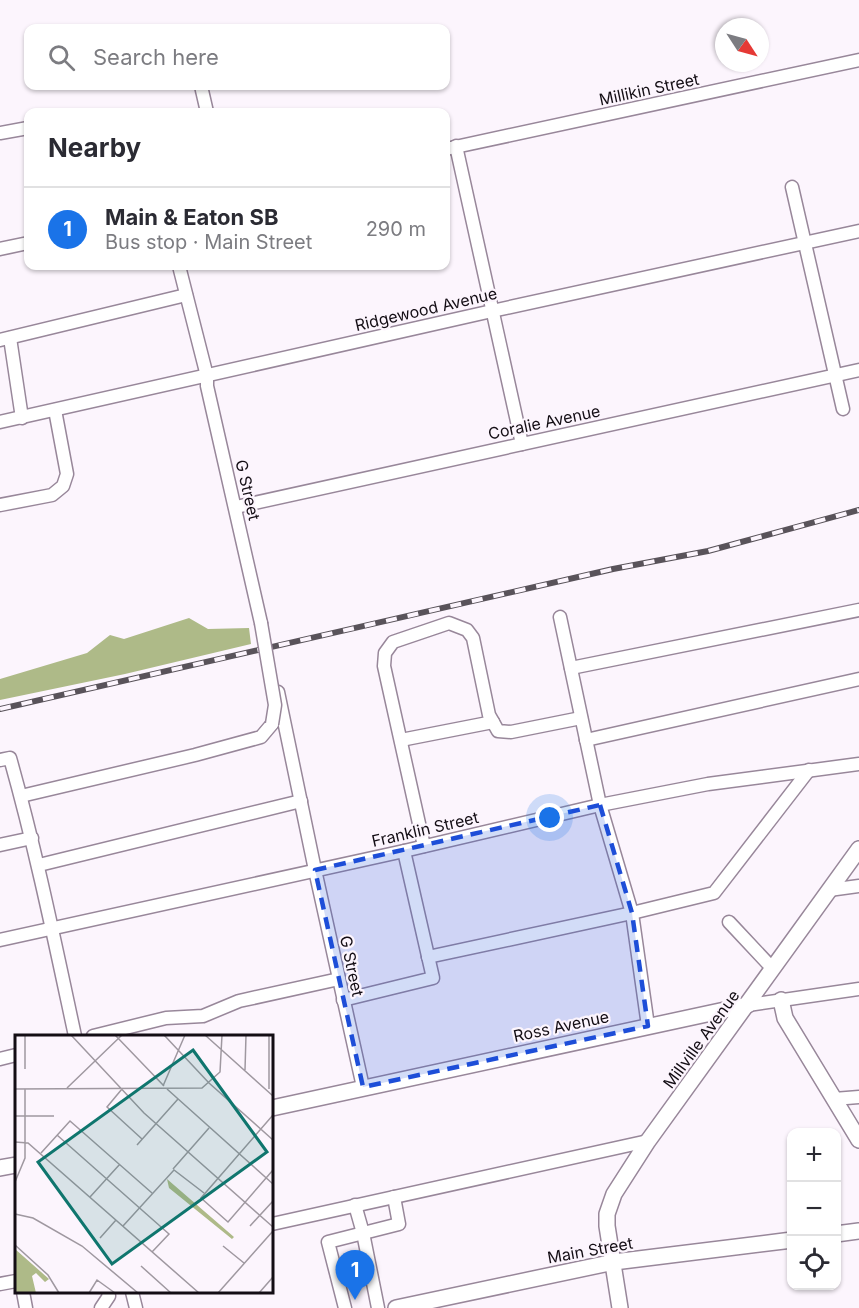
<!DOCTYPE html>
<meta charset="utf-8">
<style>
:root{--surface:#fff;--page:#f7f7f7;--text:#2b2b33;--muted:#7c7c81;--line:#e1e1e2;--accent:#1a73e8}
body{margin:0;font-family:Inter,sans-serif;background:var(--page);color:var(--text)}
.controls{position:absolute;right:18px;bottom:18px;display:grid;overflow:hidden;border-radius:12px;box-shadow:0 2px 4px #0004}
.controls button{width:54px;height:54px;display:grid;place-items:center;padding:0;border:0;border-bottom:2px solid var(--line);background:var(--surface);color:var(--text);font:30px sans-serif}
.compass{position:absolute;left:715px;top:18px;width:54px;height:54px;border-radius:50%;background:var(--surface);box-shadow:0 2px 4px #0004;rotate:126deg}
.you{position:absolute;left:550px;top:818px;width:21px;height:21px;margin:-15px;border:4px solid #fff;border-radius:50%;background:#1a73e8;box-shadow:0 0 0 9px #1a73e833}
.badge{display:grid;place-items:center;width:39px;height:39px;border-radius:50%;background:var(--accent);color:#fff;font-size:20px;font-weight:700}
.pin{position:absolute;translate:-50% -50px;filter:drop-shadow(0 2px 3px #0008)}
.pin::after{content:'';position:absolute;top:32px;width:21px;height:18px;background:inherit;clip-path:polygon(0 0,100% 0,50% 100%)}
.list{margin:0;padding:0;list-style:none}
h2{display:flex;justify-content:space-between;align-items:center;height:78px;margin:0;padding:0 24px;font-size:26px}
h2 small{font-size:20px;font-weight:400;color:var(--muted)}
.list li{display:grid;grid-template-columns:39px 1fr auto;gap:18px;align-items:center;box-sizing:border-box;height:84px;padding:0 24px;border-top:2px solid var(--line)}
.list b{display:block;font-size:22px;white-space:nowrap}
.list p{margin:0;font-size:20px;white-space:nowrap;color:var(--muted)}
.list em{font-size:20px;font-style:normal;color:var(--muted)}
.icon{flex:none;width:33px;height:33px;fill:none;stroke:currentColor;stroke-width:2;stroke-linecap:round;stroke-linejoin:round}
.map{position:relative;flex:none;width:859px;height:1308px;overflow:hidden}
.search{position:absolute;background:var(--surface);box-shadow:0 2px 4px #0004;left:24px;top:24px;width:426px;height:66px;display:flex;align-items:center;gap:15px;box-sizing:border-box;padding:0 21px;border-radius:12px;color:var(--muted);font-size:22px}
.panel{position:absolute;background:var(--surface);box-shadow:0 2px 4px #0004;left:24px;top:108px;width:426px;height:162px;border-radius:12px}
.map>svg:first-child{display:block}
.forest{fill:#aeba88}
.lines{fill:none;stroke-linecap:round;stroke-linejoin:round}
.minor-casing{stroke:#98879a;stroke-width:15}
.major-casing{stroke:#98879a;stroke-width:18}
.minor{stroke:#fff;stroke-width:12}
.major{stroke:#fff;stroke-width:15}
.rail-casing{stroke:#59535a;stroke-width:6}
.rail{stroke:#fcf5fd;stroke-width:4;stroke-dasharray:11;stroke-linecap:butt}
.minor-bridge-casing{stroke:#98879a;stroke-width:15;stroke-linecap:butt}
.minor-bridge{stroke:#fff;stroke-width:12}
.marked{fill:#1d4ed8;fill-opacity:0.2;stroke:#1d4ed8;stroke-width:4.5;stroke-dasharray:12 8;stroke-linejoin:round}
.labels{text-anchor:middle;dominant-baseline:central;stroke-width:4.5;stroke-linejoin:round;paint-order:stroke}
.street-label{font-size:16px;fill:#130d14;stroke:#fcf5fd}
.inset-road{fill:none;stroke:#9f98a0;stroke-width:1.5}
.view{fill:#0f766e;fill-opacity:0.15;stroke:#0f766e;stroke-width:3}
.inset-edge{fill:none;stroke:#130d14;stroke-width:3}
</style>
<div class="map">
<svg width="859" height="1308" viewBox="0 0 859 1308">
<rect width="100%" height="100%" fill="#fcf5fd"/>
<polygon class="forest" points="189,618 208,629 249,628 251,644 125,674 0,700 0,679 87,653 110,635 124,639"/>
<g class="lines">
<defs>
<g id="minor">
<polyline points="201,86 207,112"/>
<polyline points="0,133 28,128"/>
<polyline points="456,146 522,444"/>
<polyline points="446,149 859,60"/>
<polyline points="792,187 843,409"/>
<polyline points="0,249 28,243"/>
<polyline points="179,266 207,376 207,386 261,623"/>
<polyline points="10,338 22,418"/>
<polyline points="0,340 186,295"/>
<polyline points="0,422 492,311 859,231"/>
<polyline points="0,505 52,495 63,486 67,474 55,410"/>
<polyline points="236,507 859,370"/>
<polyline points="560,617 600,805 632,913 648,1026"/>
<polyline points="571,668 859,610"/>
<polyline points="278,692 315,870 363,1087"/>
<polyline points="401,740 493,722"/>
<polyline points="586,740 859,679"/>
<path d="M0,760L10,758C36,850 55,943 75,1036"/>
<polyline points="21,796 195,755 261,737 272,724"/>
<polyline points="0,845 32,838"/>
<polyline points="424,846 384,666 385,653 393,642 449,623 467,630 473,638 489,715 498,731 511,732 581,718"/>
<polyline points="39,865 301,801"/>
<polyline points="829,890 859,886"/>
<polyline points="729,922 773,969"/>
<polyline points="0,940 404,851 600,805 708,784 859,764"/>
<polyline points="428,957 632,913 714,893 809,770"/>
<polyline points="343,1000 433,978 404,851"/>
<polyline points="748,1005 859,989"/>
<polyline points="93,1036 166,1018 203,1016 239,1001 339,979"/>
<polyline points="0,1059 16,1055"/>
<polyline points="834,1099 859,1097"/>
<polyline points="355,1205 363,1233 378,1308"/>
<polyline points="272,1224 648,1141"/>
<polyline points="0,1284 16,1281"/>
<polyline points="23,1292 26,1308"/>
<polyline points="132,1292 136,1308"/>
<polyline points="101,1308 109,1296 108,1292"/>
<polyline points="345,1308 328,1242 399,1224 394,1197"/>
</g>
<g id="major">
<polyline points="781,1000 785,1018 859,1140"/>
<polyline points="272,1108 748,1005"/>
<polyline points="0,1168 16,1165"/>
<polyline points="836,1234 859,1231"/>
<polyline points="396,1308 614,1262 792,1240"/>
<polyline points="620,1308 607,1226 607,1214 614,1194 648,1141 859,849"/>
</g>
</defs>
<use href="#minor" class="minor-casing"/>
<use href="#major" class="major-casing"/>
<use href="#minor" class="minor"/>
<use href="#major" class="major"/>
<defs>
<polyline id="rail" points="0,709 613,569 708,551 859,510"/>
</defs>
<use href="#rail" class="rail-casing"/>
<use href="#rail" class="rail"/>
<defs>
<polyline id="minor-bridge" points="261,623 275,705 272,724"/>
</defs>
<use href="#minor-bridge" class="minor-bridge-casing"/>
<use href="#minor-bridge" class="minor-bridge"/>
</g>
<path class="marked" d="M600,805L632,913L648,1026L363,1087L315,870Z"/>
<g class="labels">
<g class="street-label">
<text transform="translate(649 89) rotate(-12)">Millikin Street</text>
<text transform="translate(426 309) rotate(-13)">Ridgewood Avenue</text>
<text transform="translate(544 422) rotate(-12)">Coralie Avenue</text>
<text transform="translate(248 490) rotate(77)">G Street</text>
<text transform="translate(425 829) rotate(-13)">Franklin Street</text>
<text transform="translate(352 966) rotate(78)">G Street</text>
<text transform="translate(561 1026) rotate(-12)">Ross Avenue</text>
<text transform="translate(701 1039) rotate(-54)">Millville Avenue</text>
<text transform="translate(590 1250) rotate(-10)">Main Street</text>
</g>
</g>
<g transform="translate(15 1035)">
<rect width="258" height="258" fill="#fcf5fd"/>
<path d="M152,144L219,202L217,204L154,153ZM0,214L34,244L30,247L21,238L17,241L21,258H0Z" fill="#aeba88"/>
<path class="inset-road" d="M10,0V34M56,0L129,78L258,192M100,0L149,51M149,0L194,48L258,105M190,0L258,61M254,0V54M230,35L231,0M148,51L170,0M52,53L107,0M0,54L187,53L205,37L207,0M107,54L92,72L127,104M152,54L258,149M258,80L186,163L213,187L258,135M0,81H39M42,100L154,199L137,217M0,107L13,108L184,258M122,110L163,64M26,118L55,86L137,158M158,134L194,93M0,147L10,123V54M75,162L105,129M0,179L18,183L67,211L123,258M108,191L159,135L189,158M235,191L258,166M85,203L101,185M0,210L33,240L44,258M208,211L229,228M126,231L156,258M74,258L82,245L100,258M203,258L258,196M244,258L258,242"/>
<path class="view" d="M178,15L252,117L97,229L23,127Z"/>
<rect width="258" height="258" class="inset-edge"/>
</g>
</svg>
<div class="controls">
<button>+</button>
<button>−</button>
<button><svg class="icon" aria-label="locate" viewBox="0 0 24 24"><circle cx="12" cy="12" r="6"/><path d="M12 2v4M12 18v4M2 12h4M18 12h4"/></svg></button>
</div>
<svg class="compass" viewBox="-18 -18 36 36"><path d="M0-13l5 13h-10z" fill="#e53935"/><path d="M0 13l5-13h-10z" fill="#7c7c81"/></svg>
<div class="you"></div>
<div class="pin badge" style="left:355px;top:1300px">1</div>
<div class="search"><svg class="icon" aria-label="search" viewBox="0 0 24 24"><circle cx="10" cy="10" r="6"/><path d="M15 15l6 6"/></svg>Search here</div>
<section class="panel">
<h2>Nearby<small></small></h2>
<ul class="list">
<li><span class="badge">1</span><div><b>Main &amp; Eaton SB</b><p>Bus stop · Main Street</p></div><em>290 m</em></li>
</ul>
</section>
</div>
